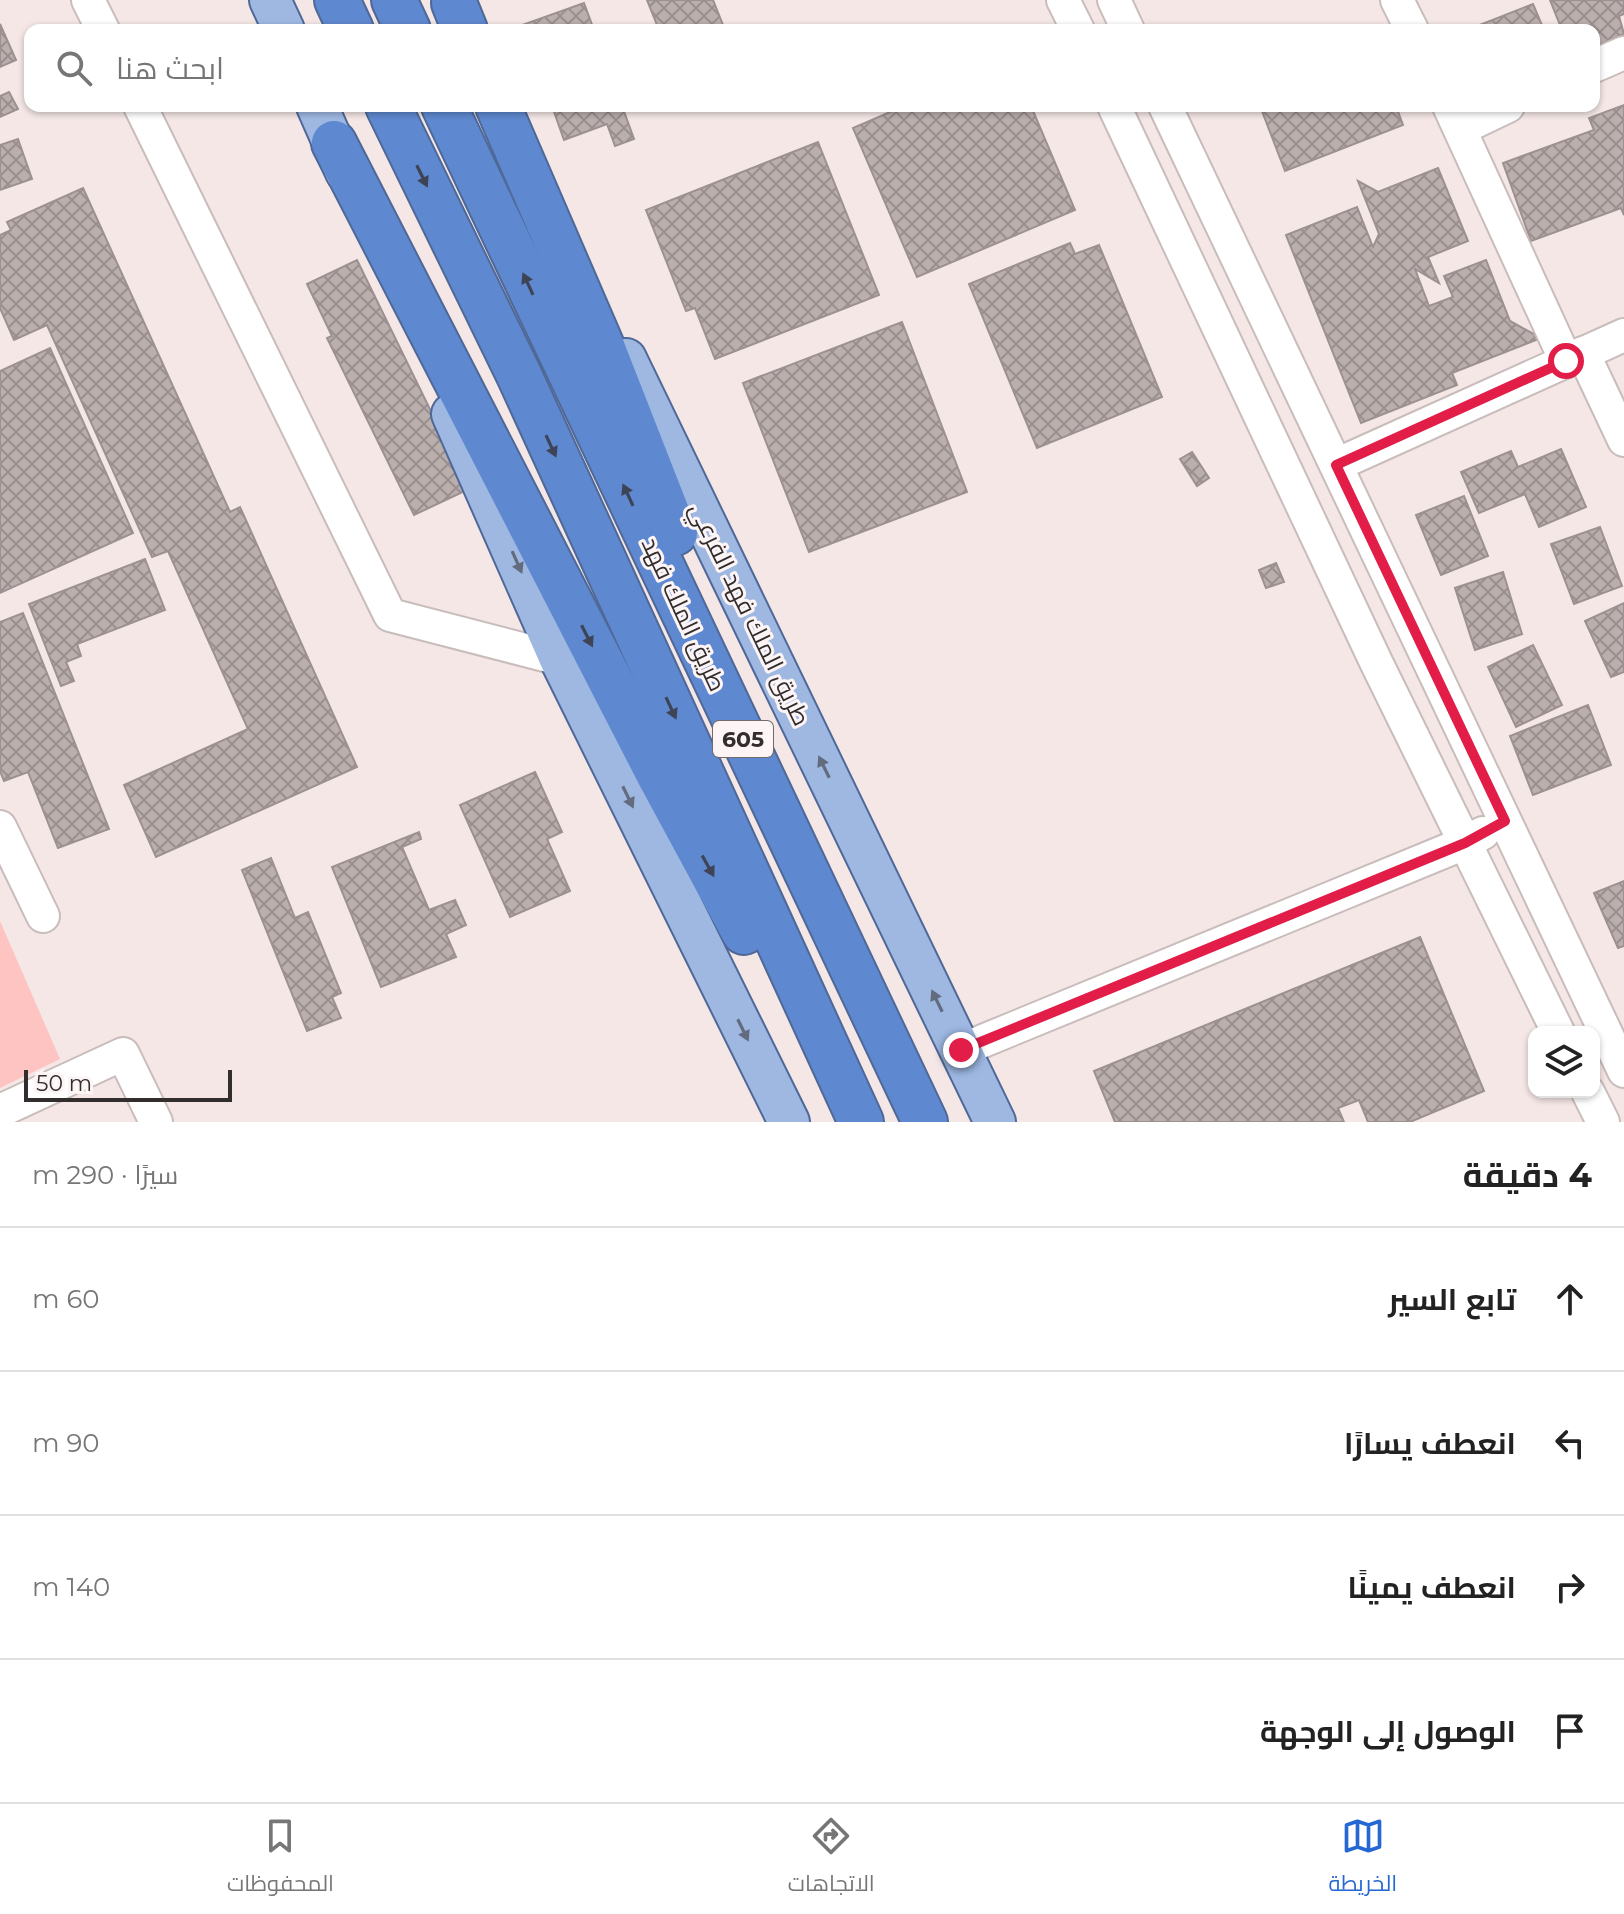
<!DOCTYPE html>
<html lang="ar">
<meta charset="utf-8">
<style>
:root{--surface:#fff;--page:#f6f6f6;--text:#222;--muted:#767676;--line:#e0e0e0;--accent:#2568d4}
body{margin:0;font-family:Montserrat,Cairo,sans-serif;background:var(--page);color:var(--text);direction:rtl}
.controls{position:absolute;right:24px;bottom:24px;display:grid;overflow:hidden;border-radius:16px;box-shadow:0 2px 6px #0004}
.controls button{width:72px;height:72px;display:grid;place-items:center;padding:0;border:0;border-bottom:2px solid var(--line);background:var(--surface);color:var(--text);font:40px sans-serif}
.scale{position:absolute;left:24px;bottom:20px;width:208px;box-sizing:border-box;padding-left:8px;border:4px solid #332e2e;border-top:0;font-size:22px;line-height:28px;white-space:nowrap;color:#332e2e;-webkit-text-stroke:6px #fdf5f5;paint-order:stroke}
.stop{position:absolute;width:24px;height:24px;margin:-18px;border:6px solid #e11d48;border-radius:50%;background:#fff}
.stop.end{background:#e11d48;border-color:#fff;box-shadow:0 2px 8px #0008}
.list{margin:0;padding:0;list-style:none}
h2{display:flex;justify-content:space-between;align-items:center;height:104px;margin:0;padding:0 32px;font-size:34px}
h2 small{font-size:26px;font-weight:400;color:var(--muted)}
.list li{display:grid;grid-template-columns:52px 1fr auto;gap:24px;align-items:center;box-sizing:border-box;height:144px;padding:0 32px;border-top:2px solid var(--line)}
.list b{display:block;font-size:30px;white-space:nowrap}
.list em{font-size:26px;font-style:normal;color:var(--muted)}
.icon{flex:none;width:44px;height:44px;fill:none;stroke:currentColor;stroke-width:2;stroke-linecap:round;stroke-linejoin:round}
.map{position:relative;flex:none;width:1624px;height:1122px;overflow:hidden;direction:ltr}
.search{position:absolute;background:var(--surface);box-shadow:0 2px 6px #0004;left:24px;right:24px;top:24px;height:88px;display:flex;align-items:center;gap:20px;box-sizing:border-box;padding:0 28px;border-radius:16px;color:var(--muted);font-size:30px}
.sheet{height:680px;background:var(--surface)}
nav{display:flex;justify-content:space-around;align-items:center;box-sizing:border-box;height:112px;border-top:2px solid var(--line);background:var(--surface);font-size:22px;color:var(--muted)}
nav a{display:grid;justify-items:center;gap:4px}
nav .on{color:var(--accent)}
.map>svg:first-child{display:block}
.pitch{fill:#fec4c2}
.building{fill:url(#building-cross-hatch);stroke:#9c9090;stroke-width:2}
.lines{fill:none;stroke-linecap:round;stroke-linejoin:round}
.minor-casing{stroke:#c9bdbc;stroke-width:36}
.major-casing{stroke:#4f6897;stroke-width:44}
.highway-casing{stroke:#4f6897;stroke-width:48}
.minor{stroke:#fff;stroke-width:32}
.major{stroke:#9eb8e2;stroke-width:40}
.highway{stroke:#5e88cf;stroke-width:44}
.oneway{fill:#3e4456}
.oneway2{fill:#636c7f}
.route{stroke:#e11d48;stroke-width:10}
.labels{text-anchor:middle;dominant-baseline:central;stroke-width:6;stroke-linejoin:round;paint-order:stroke}
.shield{fill:#fdf5f5;stroke:#706a6a;stroke-width:2}
.shield-label{font-size:22px;font-weight:bold;fill:#332e2e}
.street-label{font-size:24px;fill:#332e2e;stroke:#fdf5f5}
</style>
<div class="map">
<svg width="1624" height="1122" viewBox="0 0 1624 1122">
<defs>
<pattern id="building-cross-hatch" width="8" height="8" patternUnits="userSpaceOnUse" patternTransform="scale(2)"><rect width="8" height="8" fill="#bbafae"/><path d="M0 0l8 8M0 8l8-8" fill="none" stroke="#998f8e"/></pattern>
</defs>
<rect width="100%" height="100%" fill="#f4e7e6"/>
<polygon class="pitch" points="0,921 60,1059 0,1088"/>
<g class="building">
<polygon points="647,0 713,0 725,30 659,30"/>
<polygon points="1550,0 1624,0 1624,14 1619,16 1624,34 1594,47 1594,30 1562,30"/>
<polygon points="584,3 594,30 524,30 522,25"/>
<polygon points="1533,4 1544,30 1467,30"/>
<polygon points="0,24 16,60 0,67"/>
<polygon points="9,92 18,109 0,117 0,96"/>
<polygon points="1624,105 1624,215 1621,208 1531,241 1503,163 1594,130 1589,118"/>
<polygon points="552,106 622,106 634,139 615,146 607,124 564,140"/>
<polygon points="904,106 1031,106 1075,210 917,277 853,128"/>
<polygon points="1260,106 1396,106 1403,125 1285,171"/>
<polygon points="18,139 32,179 0,190 0,145"/>
<polygon points="818,142 879,295 715,359 695,308 686,311 646,210"/>
<polygon points="1438,168 1468,241 1428,257 1439,283 1415,269 1429,306 1453,297 1444,276 1486,260 1510,321 1541,338 1452,373 1457,385 1361,423 1286,235 1357,207 1373,247 1379,234 1358,181 1378,192"/>
<polygon points="83,188 230,512 240,507 357,767 156,857 124,785 248,729 168,551 152,557 47,325 14,340 0,308 0,235 11,230 7,222"/>
<polygon points="1070,243 1075,254 1099,245 1162,397 1037,448 969,284"/>
<polygon points="357,260 469,489 414,515 327,338 332,336 307,284"/>
<polygon points="902,322 967,492 809,552 743,383"/>
<polygon points="50,348 133,533 0,593 0,371"/>
<polygon points="1561,449 1586,507 1539,527 1525,494 1479,513 1461,472 1511,451 1518,467"/>
<polygon points="1192,452 1209,478 1197,486 1180,459"/>
<polygon points="1464,496 1488,556 1441,575 1416,515"/>
<polygon points="1600,527 1622,586 1574,604 1551,544"/>
<polygon points="145,559 165,610 77,644 81,656 66,662 74,681 61,686 29,604"/>
<polygon points="1276,563 1284,582 1266,588 1259,570"/>
<polygon points="1503,572 1522,634 1475,650 1455,588"/>
<polygon points="1624,603 1624,672 1611,677 1585,621"/>
<polygon points="23,613 109,829 58,848 28,772 4,781 0,771 0,622"/>
<polygon points="1533,645 1562,705 1516,727 1488,667"/>
<polygon points="1588,705 1611,765 1533,795 1510,736"/>
<polygon points="535,772 562,832 547,839 570,891 510,917 460,805"/>
<polygon points="419,832 421,839 402,847 429,910 455,900 466,925 446,934 456,957 381,987 332,867"/>
<polygon points="271,858 295,918 308,912 341,993 332,997 341,1018 307,1031 242,870"/>
<polygon points="1624,881 1624,946 1618,948 1594,893"/>
<polygon points="1420,937 1484,1091 1410,1122 1368,1122 1359,1100 1338,1108 1344,1122 1115,1122 1094,1071"/>
</g>
<g class="lines">
<defs>
<g id="minor">
<polyline points="88,0 103,30"/>
<polyline points="1063,0 1078,30"/>
<polyline points="1114,0 1128,30"/>
<polyline points="1397,0 1412,30"/>
<polyline points="1594,66 1624,53"/>
<polyline points="140,106 390,615 560,659"/>
<polyline points="1114,106 1377,664 1558,1032"/>
<polyline points="1165,106 1624,1071"/>
<polyline points="1449,106 1566,361"/>
<polyline points="1460,129 1508,106"/>
<polyline points="1583,353 1624,440"/>
<polyline points="1336,465 1624,335"/>
<polyline points="0,827 43,916"/>
<polyline points="961,1050 1465,843 1483,833"/>
<polyline points="1588,1092 1603,1122"/>
<polyline points="0,1111 123,1054 156,1122"/>
</g>
<g id="major">
<polyline points="270,0 284,30"/>
<polyline points="317,106 346,172"/>
<polyline points="626,359 995,1122"/>
<polyline points="452,414 560,659 789,1122"/>
</g>
<g id="highway">
<polyline points="337,0 351,30"/>
<polyline points="394,0 408,30"/>
<polyline points="454,3 465,30"/>
<polyline points="388,106 519,375 861,1122"/>
<polyline points="444,106 925,1122"/>
<polyline points="498,106 603,349 675,533"/>
<polyline points="334,143 659,775 744,932"/>
</g>
</defs>
<use href="#minor" class="minor-casing"/>
<use href="#major" class="major-casing"/>
<use href="#highway" class="highway-casing"/>
<use href="#minor" class="minor"/>
<use href="#major" class="major"/>
<use href="#highway" class="highway"/>
</g>
<defs><path id="oneway-solid" d="M-6-.8H1V-3.2L6.5 0L1 3.2V.8H-6Z" transform="scale(2)"/></defs>
<g class="oneway">
<use href="#oneway-solid" transform="translate(422 176) rotate(64)"/>
<use href="#oneway-solid" transform="translate(528 284) rotate(-115)"/>
<use href="#oneway-solid" transform="translate(551 446) rotate(65)"/>
<use href="#oneway-solid" transform="translate(628 495) rotate(-115)"/>
<use href="#oneway-solid" transform="translate(587 636) rotate(63)"/>
<use href="#oneway-solid" transform="translate(671 708) rotate(65)"/>
<use href="#oneway-solid" transform="translate(708 866) rotate(61)"/>
</g>
<g class="oneway2">
<use href="#oneway-solid" transform="translate(517 562) rotate(66)"/>
<use href="#oneway-solid" transform="translate(824 767) rotate(-116)"/>
<use href="#oneway-solid" transform="translate(628 797) rotate(64)"/>
<use href="#oneway-solid" transform="translate(937 1001) rotate(-116)"/>
<use href="#oneway-solid" transform="translate(743 1030) rotate(64)"/>
</g>
<g class="lines">
<polyline class="route" points="961,1050 1465,843 1505,821 1336,465 1566,361"/>
</g>
<g class="labels">
<rect class="shield" x="713" y="721" width="60" height="36" rx="6"/>
<g class="shield-label">
<text x="743" y="739">605</text>
</g>
<g class="street-label">
<text transform="translate(684 614) rotate(65)">طريق الملك فهد</text>
<text transform="translate(750 614) rotate(64)">طريق الملك فهد الفرعي</text>
</g>
</g>
</svg>
<div class="controls">
<button><svg class="icon" aria-label="layers" viewBox="0 0 24 24"><path d="M12 4l9 5-9 5-9-5zM3 14l9 5 9-5"/></svg></button>
</div>
<div class="scale">50 m</div>
<div class="stop" style="left:1566px;top:361px"></div>
<div class="stop end" style="left:961px;top:1050px"></div>
<div class="search"><svg class="icon" aria-label="search" viewBox="0 0 24 24"><circle cx="10" cy="10" r="6"/><path d="M15 15l6 6"/></svg>ابحث هنا</div>
</div>
<section class="sheet">
<h2>4 دقيقة<small>سيرًا · 290 m</small></h2>
<ul class="list">
<li><svg class="icon" aria-label="ahead" viewBox="0 0 24 24"><path d="M12 20V5M6 11l6-6 6 6"/></svg><div><b>تابع السير</b></div><em>60 m</em></li>
<li><svg class="icon" aria-label="left" viewBox="0 0 24 24"><path d="M17 20v-9H6M10 6l-5 5 5 5"/></svg><div><b>انعطف يسارًا</b></div><em>90 m</em></li>
<li><svg class="icon" aria-label="right" viewBox="0 0 24 24"><path d="M7 20v-9h11M14 6l5 5-5 5"/></svg><div><b>انعطف يمينًا</b></div><em>140 m</em></li>
<li><svg class="icon" aria-label="arrive" viewBox="0 0 24 24"><path d="M6 21V4h12l-3 4 3 4H6"/></svg><div><b>الوصول إلى الوجهة</b></div></li>
</ul>
</section>
<nav>
<a class="on"><svg class="icon" aria-label="map" viewBox="0 0 24 24"><path d="M3 6l6-2 6 2 6-2v14l-6 2-6-2-6 2zM9 4v14M15 6v14"/></svg>الخريطة</a>
<a><svg class="icon" aria-label="directions" viewBox="0 0 24 24"><path d="M12 3l9 9-9 9-9-9zM9 14v-3h6M13 9l2 2-2 2"/></svg>الاتجاهات</a>
<a><svg class="icon" aria-label="saved" viewBox="0 0 24 24"><path d="M7 4h10v16l-5-4-5 4z"/></svg>المحفوظات</a>
</nav>
